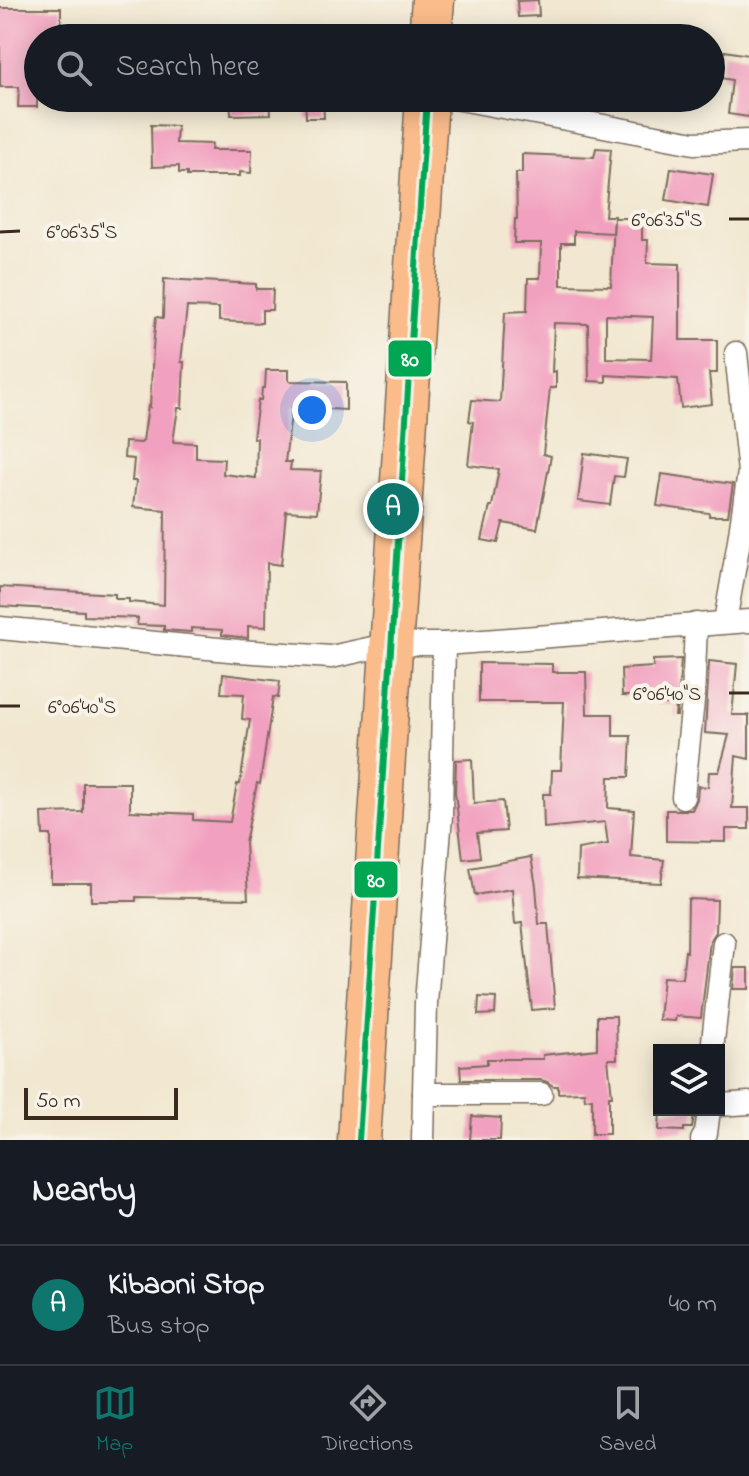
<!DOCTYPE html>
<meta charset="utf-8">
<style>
:root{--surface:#171b24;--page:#242831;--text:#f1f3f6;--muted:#9ea1a6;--line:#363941;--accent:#0f766e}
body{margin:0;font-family:"Indie Flower",sans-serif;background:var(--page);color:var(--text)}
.controls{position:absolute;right:24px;bottom:24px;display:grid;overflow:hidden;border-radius:0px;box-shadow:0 4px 20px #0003}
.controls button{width:72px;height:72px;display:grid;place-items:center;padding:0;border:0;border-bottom:2px solid var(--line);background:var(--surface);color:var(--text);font:40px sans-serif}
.scale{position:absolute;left:24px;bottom:20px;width:154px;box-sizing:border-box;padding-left:8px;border:4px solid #3b2a1e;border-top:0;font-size:22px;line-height:28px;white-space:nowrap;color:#3b2a1e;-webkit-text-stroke:6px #f7f3e8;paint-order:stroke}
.you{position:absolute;left:312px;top:410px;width:28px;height:28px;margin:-20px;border:6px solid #fff;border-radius:50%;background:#1a73e8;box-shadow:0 0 0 12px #1a73e833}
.badge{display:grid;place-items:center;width:52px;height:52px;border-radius:50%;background:var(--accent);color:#fff;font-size:26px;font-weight:700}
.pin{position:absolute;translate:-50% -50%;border:4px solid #fff;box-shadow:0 2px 8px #0006}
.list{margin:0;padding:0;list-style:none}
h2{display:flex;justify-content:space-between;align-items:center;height:104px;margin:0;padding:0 32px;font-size:34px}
h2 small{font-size:26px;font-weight:400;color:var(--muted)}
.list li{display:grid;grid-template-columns:52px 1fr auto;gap:24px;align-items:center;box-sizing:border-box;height:120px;padding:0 32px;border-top:2px solid var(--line)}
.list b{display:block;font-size:30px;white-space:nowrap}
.list p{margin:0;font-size:26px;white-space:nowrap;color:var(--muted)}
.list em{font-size:26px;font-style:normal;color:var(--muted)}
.icon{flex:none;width:44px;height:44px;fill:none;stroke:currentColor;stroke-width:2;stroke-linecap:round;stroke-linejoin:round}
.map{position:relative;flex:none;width:749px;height:1140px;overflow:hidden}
.search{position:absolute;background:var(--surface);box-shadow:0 4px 20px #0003;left:24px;right:24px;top:24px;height:88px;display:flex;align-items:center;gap:20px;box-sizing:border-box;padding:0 28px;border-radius:44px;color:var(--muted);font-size:30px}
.sheet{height:224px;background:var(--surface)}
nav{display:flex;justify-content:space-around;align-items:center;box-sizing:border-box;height:112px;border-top:2px solid var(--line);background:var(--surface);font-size:22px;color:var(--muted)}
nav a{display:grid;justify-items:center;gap:4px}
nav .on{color:var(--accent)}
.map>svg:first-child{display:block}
.building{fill:#f2a0bf;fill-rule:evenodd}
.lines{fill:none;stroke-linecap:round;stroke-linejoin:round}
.street-casing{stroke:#7b6c5d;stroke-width:25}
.highway-casing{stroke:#7b6c5d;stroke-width:45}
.street{stroke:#fff;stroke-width:22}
.highway{stroke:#fabc8b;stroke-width:42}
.bus-1-casing{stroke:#f7f3e8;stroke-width:12}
.bus-1{stroke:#00a651;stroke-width:6}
.ticks{fill:none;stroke:#3b2a1e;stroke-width:3}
.ticks-label{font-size:20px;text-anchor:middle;fill:#3b2a1e;stroke:#f7f3e8;stroke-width:8;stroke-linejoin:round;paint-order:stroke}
.line-badge{stroke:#f7f3e8;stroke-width:3}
.badge-label{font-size:22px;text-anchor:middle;font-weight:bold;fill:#fff}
</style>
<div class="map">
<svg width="749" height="1140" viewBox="0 0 749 1140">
<rect width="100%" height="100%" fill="#f7f3e8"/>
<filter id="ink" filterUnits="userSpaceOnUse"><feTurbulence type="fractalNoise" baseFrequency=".0125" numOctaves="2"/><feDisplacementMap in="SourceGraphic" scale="16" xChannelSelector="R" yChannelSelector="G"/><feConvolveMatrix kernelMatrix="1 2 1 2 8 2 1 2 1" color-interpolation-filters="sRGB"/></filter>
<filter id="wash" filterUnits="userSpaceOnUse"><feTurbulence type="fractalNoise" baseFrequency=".006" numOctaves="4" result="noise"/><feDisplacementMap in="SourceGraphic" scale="32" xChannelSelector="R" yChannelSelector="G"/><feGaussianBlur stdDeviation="1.8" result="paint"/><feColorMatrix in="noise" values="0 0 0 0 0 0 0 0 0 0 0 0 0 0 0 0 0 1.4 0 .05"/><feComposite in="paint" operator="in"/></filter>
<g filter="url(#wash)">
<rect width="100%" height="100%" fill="#f2e8d1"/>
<g id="blocks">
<g class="building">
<polygon points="538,0 539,16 518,17 517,1"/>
<polygon points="0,8 61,8 61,38 38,38 37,107 18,107 19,87 0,87"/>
<polygon points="725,51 749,55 749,117 728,114 732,80 721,78"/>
<polygon points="230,98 270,98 271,114 231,115"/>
<polygon points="305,98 323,98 324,118 306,118"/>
<polygon points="151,125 177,126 176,143 212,144 211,150 252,150 251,173 240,172 240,176 187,176 187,173 179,173 179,166 152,167"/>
<path d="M596,148L611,149L605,216H614L613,233L574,231V243H561V285L611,286L614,218H642V240H648L647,263L680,264V340H717V373H709L712,404L681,408L678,379L606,375V382L589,381L588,324L554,323L552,372L556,371V388H550L543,454L551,456L537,529L503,523L498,543L482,540L490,506H492L499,469L468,465L473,422L469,421L472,400L500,402L505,312L527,311L528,278H540L541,243H514L515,219H517L516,173H522V154L594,157ZM606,315L653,317L651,359L606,358Z"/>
<polygon points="671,168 713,174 708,207 666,200"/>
<polygon points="164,279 256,284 256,289 273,289 272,310 262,310 262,323 219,321 219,308 187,307 181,362 184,362 182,408 178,408 173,442 196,443 196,458 224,459 223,474 256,478 257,438 253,438 258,400 261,400 262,388 265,388 266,370 289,370 289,381 346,382 346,410 292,407 285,462 291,462 290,470 321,471 317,513 286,511 281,565 267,563 266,627 248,626 248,638 222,635 222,630 191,628 191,632 164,630 164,626 137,625 138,618 84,616 84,611 0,606 0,587 115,594 115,599 129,599 129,602 164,605 165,510 133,507 136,481 132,481 134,459 124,458 125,442 141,443 143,441 148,406 150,407 153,348 156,317 163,318"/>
<polygon points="584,453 627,459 624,477 614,476 610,505 578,501"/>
<polygon points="662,474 733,484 728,516 709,516 709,513 657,506"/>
<polygon points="681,659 677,716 675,716 676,705 655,704 655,696 622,696 621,669 653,667 653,660"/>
<polygon points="709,661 737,664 732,715 749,715 749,759 736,756 732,808 749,808 749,829 726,829 726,842 666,841 666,810 692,810 697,799 698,786 708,787 709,772 719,772 729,735 705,733"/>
<polygon points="479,663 552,664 552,672 586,672 587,714 613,714 613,736 631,736 629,777 609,777 608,808 634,810 631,857 664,860 661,883 577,879 578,849 608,844 605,822 544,828 543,794 551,794 552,770 561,770 564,702 479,702"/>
<polygon points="223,674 280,681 278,698 273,697 260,784 257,783 245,843 248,899 136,897 136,901 91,901 91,883 51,883 51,835 43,835 42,813 83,812 83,783 130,783 130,811 193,814 193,820 230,822 237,784 240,784 250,720 242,719 244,694 221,693"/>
<polygon points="472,759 474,803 503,801 506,831 477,833 480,857 463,859 455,792 456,760"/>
<polygon points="531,857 536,886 539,924 548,924 555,1008 532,1010 522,923 515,924 512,889 475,895 470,868"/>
<polygon points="688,899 717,900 716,932 710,941 701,1018 676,1016 675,1021 659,1020 663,977 682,978 685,951 687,952"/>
<polygon points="735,968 749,968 749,989 733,989"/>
<polygon points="479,997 496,998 495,1014 478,1015"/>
<polygon points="597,1016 616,1016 617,1059 608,1059 612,1096 609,1096 609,1134 592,1134 592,1098 585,1099 584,1092 558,1093 558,1086 553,1086 547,1082 541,1080 461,1080 460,1066 487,1064 487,1059 543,1059 543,1055 597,1049"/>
<polygon points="660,1110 695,1110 692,1128 684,1128 684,1131 659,1130"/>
<polygon points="472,1116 501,1118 500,1140 470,1140"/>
</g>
</g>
</g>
<g filter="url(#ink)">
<use href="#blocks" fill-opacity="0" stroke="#7b6c5d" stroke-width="2"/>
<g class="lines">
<defs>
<g id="street">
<polyline points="455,98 694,143 749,141"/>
<polyline points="725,622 738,547 749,472 736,353"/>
<polyline points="0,628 239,651 331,657 391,644 444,644 749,621"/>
<polyline points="683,797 693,701 696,624"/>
<polyline points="712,1050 724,943"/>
<polyline points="424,1094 541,1094"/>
<polyline points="719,1105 749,1103"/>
<polyline points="423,1140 426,1003 441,816 444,644"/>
<polyline points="702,1140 706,1133 709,1110"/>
</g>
<g id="highway">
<polyline points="430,38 433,0"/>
<polyline points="359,1140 427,98"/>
</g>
</defs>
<use href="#street" class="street-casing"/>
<use href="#highway" class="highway-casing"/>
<use href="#street" class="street"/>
<use href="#highway" class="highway"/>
<defs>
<polyline id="bus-1" points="359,1140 427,98"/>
</defs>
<use href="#bus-1" class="bus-1-casing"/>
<use href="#bus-1" class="bus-1"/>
</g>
</g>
<path class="ticks" d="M729,219H749M0,232L20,231M729,693H749M0,706H20"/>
<g class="ticks-label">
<text x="667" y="226">6°06'35"S</text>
<text x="82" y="238">6°06'35"S</text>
<text x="667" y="700">6°06'40"S</text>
<text x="82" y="713">6°06'40"S</text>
</g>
<g class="line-badge">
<rect x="387" y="339" width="46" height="39" rx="8" fill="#00a651"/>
<rect x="353" y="860" width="46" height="39" rx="8" fill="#00a651"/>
</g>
<g class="badge-label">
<text x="410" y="366">80</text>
<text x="376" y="887">80</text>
</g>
</svg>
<div class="controls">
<button><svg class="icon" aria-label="layers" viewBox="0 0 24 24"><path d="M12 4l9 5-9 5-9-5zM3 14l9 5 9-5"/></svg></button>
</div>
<div class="scale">50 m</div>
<div class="you"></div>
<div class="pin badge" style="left:393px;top:509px">A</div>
<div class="search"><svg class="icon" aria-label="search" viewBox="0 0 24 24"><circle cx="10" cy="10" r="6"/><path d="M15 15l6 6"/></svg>Search here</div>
</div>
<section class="sheet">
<h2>Nearby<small></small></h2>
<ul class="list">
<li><span class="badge">A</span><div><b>Kibaoni Stop</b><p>Bus stop</p></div><em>40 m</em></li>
</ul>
</section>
<nav>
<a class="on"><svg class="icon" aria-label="map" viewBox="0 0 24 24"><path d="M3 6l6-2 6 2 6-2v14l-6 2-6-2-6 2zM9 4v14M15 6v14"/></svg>Map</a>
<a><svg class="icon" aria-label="directions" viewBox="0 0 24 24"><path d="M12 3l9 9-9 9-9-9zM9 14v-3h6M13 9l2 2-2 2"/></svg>Directions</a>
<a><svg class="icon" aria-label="saved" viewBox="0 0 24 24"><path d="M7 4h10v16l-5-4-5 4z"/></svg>Saved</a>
</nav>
